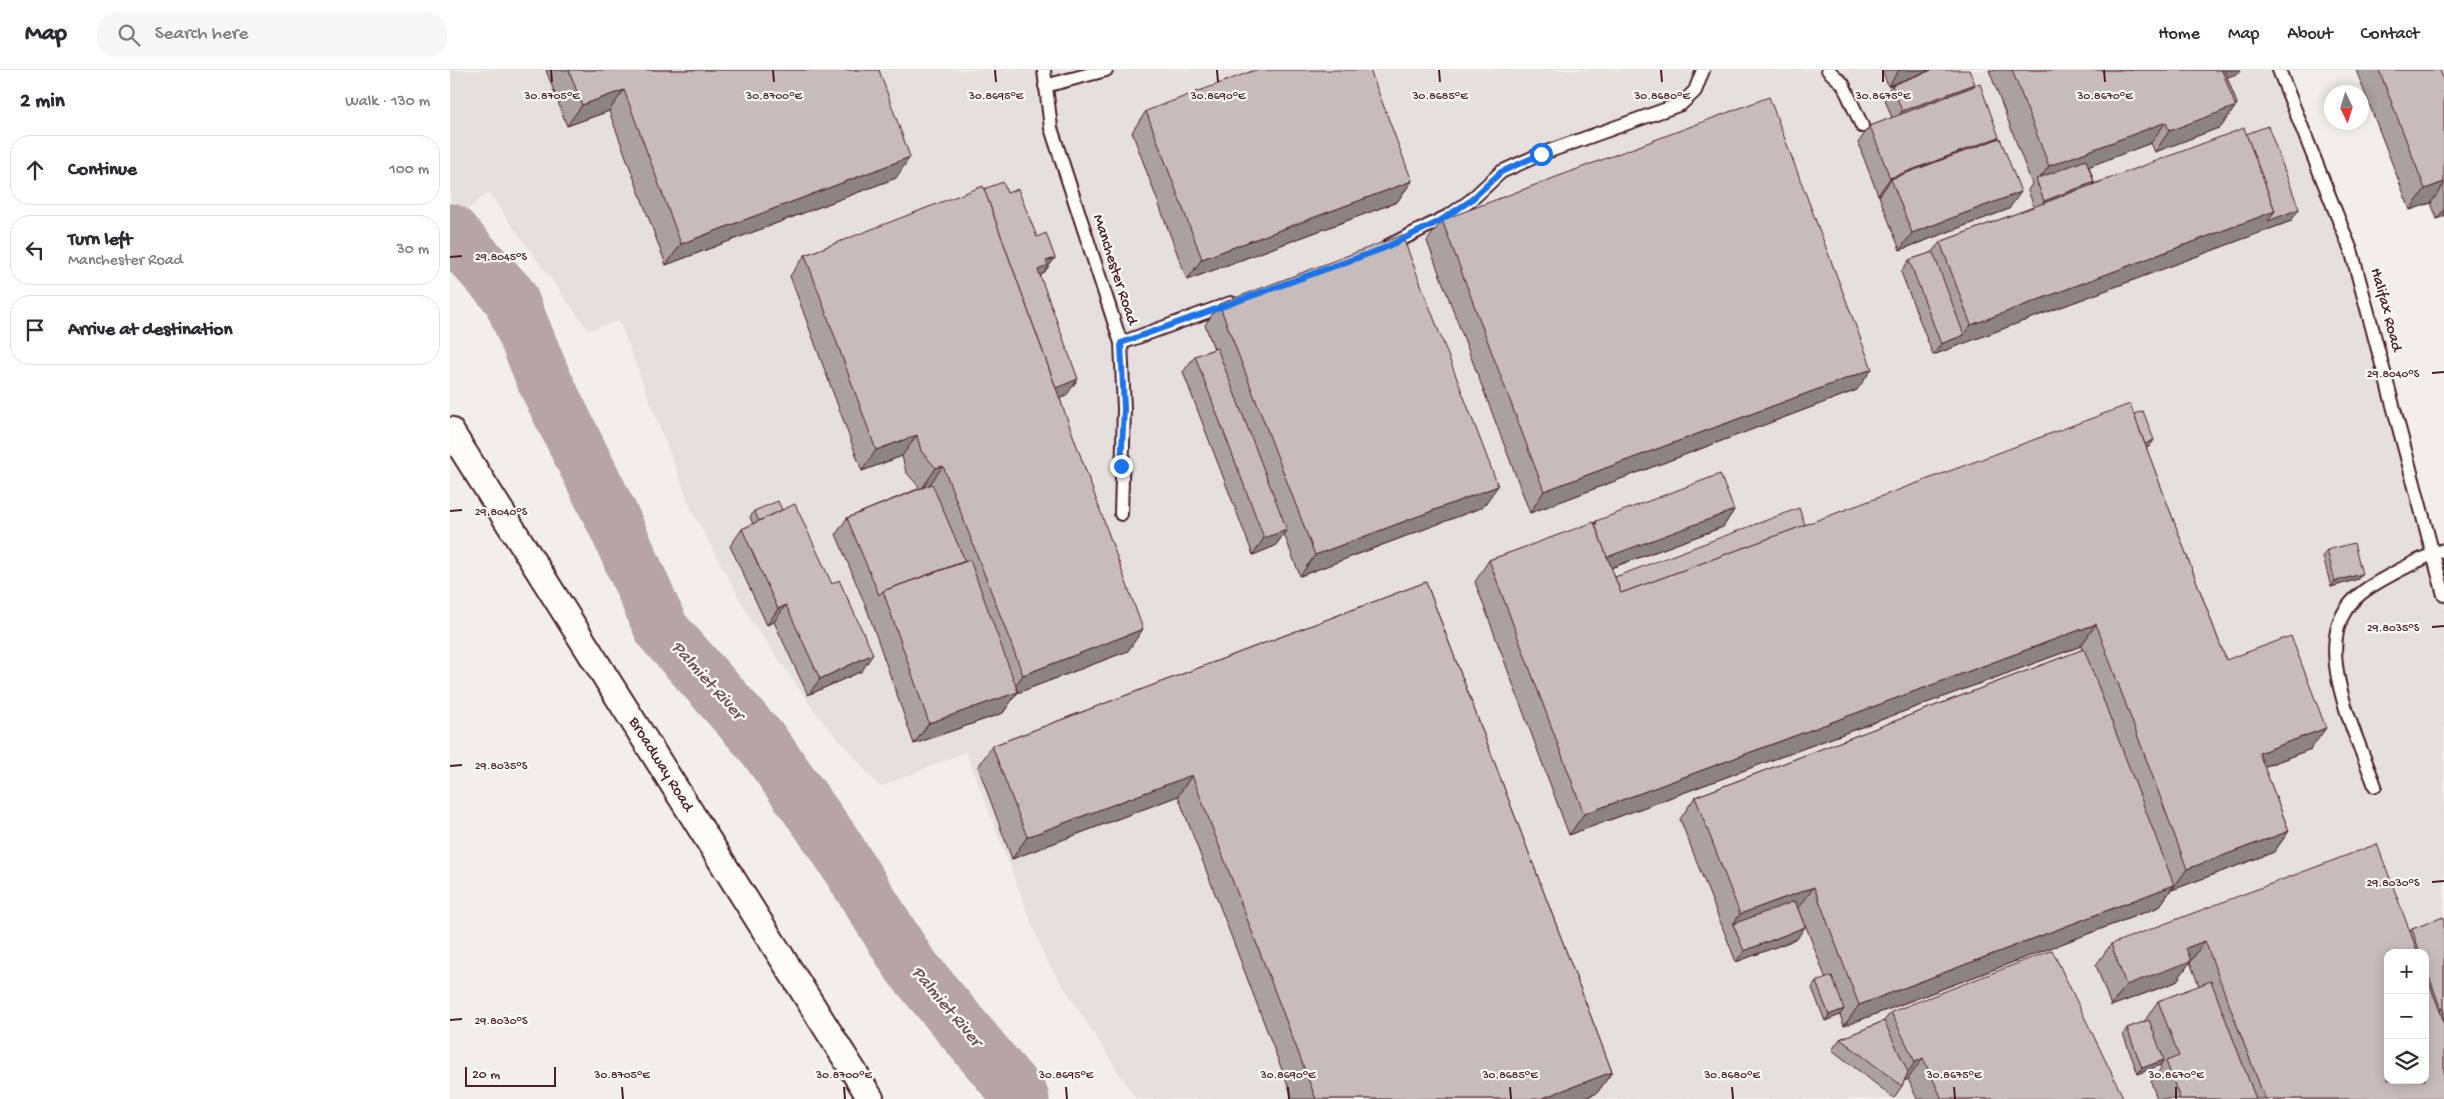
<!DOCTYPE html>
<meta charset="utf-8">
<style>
:root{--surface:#fff;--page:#f7f7f7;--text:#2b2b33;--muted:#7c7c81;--line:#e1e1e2}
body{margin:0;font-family:"Gochi Hand",sans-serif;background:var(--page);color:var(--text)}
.controls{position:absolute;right:15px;bottom:15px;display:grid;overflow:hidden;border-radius:10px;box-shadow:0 2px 12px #0003}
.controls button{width:45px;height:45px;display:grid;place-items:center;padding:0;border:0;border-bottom:1px solid var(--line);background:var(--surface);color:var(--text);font:25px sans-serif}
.compass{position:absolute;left:1874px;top:15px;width:45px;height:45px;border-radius:50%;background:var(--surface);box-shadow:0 2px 12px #0003;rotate:176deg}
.scale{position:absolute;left:15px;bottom:12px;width:91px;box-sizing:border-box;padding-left:5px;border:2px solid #4a1f2b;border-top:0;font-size:14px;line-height:18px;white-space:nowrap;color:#4a1f2b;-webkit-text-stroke:4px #fdfcf7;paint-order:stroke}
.stop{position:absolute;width:15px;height:15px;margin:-11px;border:4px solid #1a73e8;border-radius:50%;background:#fff}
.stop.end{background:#1a73e8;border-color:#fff;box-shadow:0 1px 5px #0008}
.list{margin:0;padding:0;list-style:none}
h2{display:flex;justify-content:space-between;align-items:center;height:65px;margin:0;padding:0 20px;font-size:21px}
h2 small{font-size:16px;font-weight:400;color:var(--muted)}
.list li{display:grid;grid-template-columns:32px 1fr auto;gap:15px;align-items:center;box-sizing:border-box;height:70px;margin:0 10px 10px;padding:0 10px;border:1px solid var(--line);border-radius:20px}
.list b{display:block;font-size:19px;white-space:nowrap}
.list p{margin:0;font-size:16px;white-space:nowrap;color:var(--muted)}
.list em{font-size:16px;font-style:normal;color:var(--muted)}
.icon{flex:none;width:28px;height:28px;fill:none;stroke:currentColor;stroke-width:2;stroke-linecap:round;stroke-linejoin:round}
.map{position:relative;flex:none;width:1994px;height:1029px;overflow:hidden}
header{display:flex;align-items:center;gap:30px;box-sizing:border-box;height:70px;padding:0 25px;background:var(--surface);border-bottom:1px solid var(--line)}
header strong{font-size:24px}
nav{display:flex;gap:28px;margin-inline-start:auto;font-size:18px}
.search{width:350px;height:45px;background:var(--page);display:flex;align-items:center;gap:12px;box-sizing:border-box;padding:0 18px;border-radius:20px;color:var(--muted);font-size:19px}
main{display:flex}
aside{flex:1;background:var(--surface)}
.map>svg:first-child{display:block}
.built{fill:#e5dfdd;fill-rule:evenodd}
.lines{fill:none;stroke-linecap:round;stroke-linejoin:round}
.river{stroke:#b7a5a6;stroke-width:55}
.service-casing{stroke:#4a1f2b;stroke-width:16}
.minor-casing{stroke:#4a1f2b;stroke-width:29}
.service{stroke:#fdfcf7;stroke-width:12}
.minor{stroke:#fdfcf7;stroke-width:25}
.wall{fill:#aca1a1;stroke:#4a1f2b;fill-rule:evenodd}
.shaded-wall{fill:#8c8383;stroke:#4a1f2b}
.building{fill:#c8bbbb;stroke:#4a1f2b}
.route{stroke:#1a73e8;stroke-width:6}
.ticks{fill:none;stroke:#4a1f2b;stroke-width:2}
.labels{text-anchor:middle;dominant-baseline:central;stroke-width:4.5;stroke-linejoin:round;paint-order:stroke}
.street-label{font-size:16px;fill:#4a1f2b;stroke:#fdfcf7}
.water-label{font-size:18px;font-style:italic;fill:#704e56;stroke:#fdfcf7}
.ticks-label{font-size:12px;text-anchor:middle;fill:#4a1f2b;stroke:#fdfcf7;stroke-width:4.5;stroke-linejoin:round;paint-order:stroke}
</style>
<header>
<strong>Map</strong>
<div class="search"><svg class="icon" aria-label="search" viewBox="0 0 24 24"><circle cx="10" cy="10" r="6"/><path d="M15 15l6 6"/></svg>Search here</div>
<nav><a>Home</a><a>Map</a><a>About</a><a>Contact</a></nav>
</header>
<main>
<aside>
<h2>2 min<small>Walk · 130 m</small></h2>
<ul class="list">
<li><svg class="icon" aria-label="ahead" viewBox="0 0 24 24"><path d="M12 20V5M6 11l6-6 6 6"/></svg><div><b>Continue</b></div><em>100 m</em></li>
<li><svg class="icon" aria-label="left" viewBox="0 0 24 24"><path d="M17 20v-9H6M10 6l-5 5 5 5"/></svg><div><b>Turn left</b><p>Manchester Road</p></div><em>30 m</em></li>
<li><svg class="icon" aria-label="arrive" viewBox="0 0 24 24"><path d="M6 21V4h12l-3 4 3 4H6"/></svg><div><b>Arrive at destination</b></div></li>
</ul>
</aside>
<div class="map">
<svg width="1994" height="1029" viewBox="0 0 1994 1029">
<rect width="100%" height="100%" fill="#f2efeb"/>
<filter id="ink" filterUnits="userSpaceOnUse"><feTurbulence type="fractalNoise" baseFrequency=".02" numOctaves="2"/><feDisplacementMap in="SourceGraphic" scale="10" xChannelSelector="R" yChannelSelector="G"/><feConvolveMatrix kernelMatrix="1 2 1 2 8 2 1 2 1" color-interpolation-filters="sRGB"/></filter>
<g filter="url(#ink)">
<path class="built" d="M0,0H1832L1885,130L1994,517V1029H686L595,888L516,682L430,717L366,643L301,550L242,441L169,251L138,260L38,122L0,155ZM1938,883H1975V1010H1938Z"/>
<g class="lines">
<polyline class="river" points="0,161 60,227 94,310 165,454 212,560 313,674 383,772 460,895 572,1029"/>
<defs>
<g id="service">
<polyline points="594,0 601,58 671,273 674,339 671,444"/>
<polyline points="1378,0 1393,14 1412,56"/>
<polyline points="1829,0 1902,183 1994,525"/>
<polyline points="595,16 656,0"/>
<polyline points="938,176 1000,145 1020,131 1051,102 1091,84 1231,34 1245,21 1253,0"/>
<polyline points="671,273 781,233"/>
<path d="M1925,716C1908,669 1864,583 1897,538C1909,521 1928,512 1946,502C1962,494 1977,485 1994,480"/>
</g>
<polyline id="minor" points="0,360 421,1029"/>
</defs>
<use href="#service" class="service-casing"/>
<use href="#minor" class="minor-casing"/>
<use href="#service" class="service"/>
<use href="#minor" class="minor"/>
</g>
<g class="wall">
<polygon points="96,0 429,0 446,108 216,195 159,41 117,56"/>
<polygon points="1432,0 1481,0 1438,16"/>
<polygon points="1539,0 1791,0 1789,3 1777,7 1787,34 1771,57 1705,82 1701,73 1639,96 1644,112 1643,114 1796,64 1841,151 1483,285 1451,202 1459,190 1483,182 1490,172 1584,137 1578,120 1582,114"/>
<polygon points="1906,0 1990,0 1994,11 1994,146 1987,149 1981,133 1960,140"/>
<polygon points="1442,15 1523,17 1548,69 1559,139 1450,180 1429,126 1431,124 1428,125 1408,73 1420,56 1442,48 1434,27"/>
<polygon points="696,41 962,111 947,132 737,210 682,62"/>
<polygon points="534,119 557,123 587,167 605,188 593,204 590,207 616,326 610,328 678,581 567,623 553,643 464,674 418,542 386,464 397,448 470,418 456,402 452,386 412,401 340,206 355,185"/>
<polygon points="992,150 1407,320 1080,443 977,171"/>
<polygon points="769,234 1033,437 850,506 834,464 825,476 803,485 733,302 745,286 764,279 755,255"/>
<polygon points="1684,344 1700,376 1696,378 1776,590 1861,679 1814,697 1839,761 1824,782 1722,820 1722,819 1709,837 1394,956 1390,945 1375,951 1362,918 1366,912 1376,909 1349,838 1348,838 1347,869 1286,892 1230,749 1245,727 1632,580 1631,576 1119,765 1025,512 1039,490 1145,453 1146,451 1284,440 1273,457 1161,498 1165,507 1355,455"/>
<polygon points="304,441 412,601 358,625 324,552 317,555 280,476 292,459 303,454 300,447"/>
<polygon points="1877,480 1908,509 1881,517 1873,486"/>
<polygon points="976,512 1162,1002 1147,1023 1131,1029 843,1029 728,726 562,789 528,697 542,676"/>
<path d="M1994,851V1029H1707L1701,1012L1711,998L1710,995L1688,1004L1673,964L1677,958L1694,952L1708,931L1749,916L1740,892L1739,893L1726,912L1661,936L1646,895L1661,874L1960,861L1962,859ZM1938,883H1975V1010Z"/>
<polygon points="1441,942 1674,1029 1467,1029 1458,1009 1454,1011 1452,1016 1444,1028 1382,980 1390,969 1434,951"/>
</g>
<g class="shaded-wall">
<polygon points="1449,0 1481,0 1438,16"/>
<polygon points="1774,0 1791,0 1789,3 1766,11"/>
<polygon points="1525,14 1517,25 1444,53 1452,41"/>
<polygon points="174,20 159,41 117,56 132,35"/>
<polygon points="1787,34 1771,57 1705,82 1719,61"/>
<polygon points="1716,52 1701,73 1588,116 1587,112 1599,96"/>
<polygon points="1549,67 1538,83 1441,109 1431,124 1428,125 1440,108"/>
<polygon points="460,87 446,108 216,195 231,174"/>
<polygon points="962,111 947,132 737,210 752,189"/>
<polygon points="1644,112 1636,123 1586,142 1594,131"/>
<polygon points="1994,112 1994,114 1981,133 1960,140 1975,119"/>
<polygon points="1571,122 1559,139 1450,180 1462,163"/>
<polygon points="1849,139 1841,151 1483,285 1491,274 1514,265 1521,255 1825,141"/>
<polygon points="1994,139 1994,146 1987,149"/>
<polygon points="605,188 593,204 591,205 586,212 588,200 596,191"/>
<polygon points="1422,299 1407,320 1080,443 1094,421"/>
<polygon points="628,309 616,326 590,336 601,319"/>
<polygon points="467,365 452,386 412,401 426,380"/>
<polygon points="1704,370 1700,376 1676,385 1680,379"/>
<polygon points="493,396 478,417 471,420 486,398"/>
<polygon points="1048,416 1033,437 850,506 865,485"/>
<polygon points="1284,440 1273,457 1141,505 1153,488"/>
<polygon points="837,460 825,476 803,485 814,468"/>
<polygon points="1912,504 1908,509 1881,517 1885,511"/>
<polygon points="336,535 324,552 317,555 328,539"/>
<polygon points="1646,554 1631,576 1119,765 1134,744"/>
<polygon points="693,559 678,581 567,623 553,643 464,674 479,653 559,625 573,605"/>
<polygon points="423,584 412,601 358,625 370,609"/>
<polygon points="1876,658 1861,679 1794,704 1809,683"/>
<polygon points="742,705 728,726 562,789 577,767"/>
<polygon points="1839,761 1824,782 1722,820 1737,799"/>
<polygon points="1724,815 1709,837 1394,956 1409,935"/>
<polygon points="1364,817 1349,838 1286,861 1283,854 1290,844"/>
<polygon points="1355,857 1347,869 1286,892 1294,881"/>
<polygon points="1755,871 1726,912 1661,936 1676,915 1736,878"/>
<polygon points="1994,938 1994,950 1980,956 1991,939"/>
<polygon points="1394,939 1390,945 1375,951 1379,945"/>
<polygon points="1473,988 1458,1009 1450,1013 1465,992"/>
<polygon points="1714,990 1710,995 1688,1004 1692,998"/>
<polygon points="1162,1002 1147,1023 1131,1029 1090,1029"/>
</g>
<g class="building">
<polygon points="119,0 429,0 460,87 231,174 174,20 132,35"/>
<polygon points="805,0 920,0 962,111 752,189 696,41"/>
<polygon points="1482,0 1519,0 1525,14 1452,41 1442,15"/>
<polygon points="1562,0 1772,0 1786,36 1719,61 1716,52 1599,96"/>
<polygon points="1772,0 1774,0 1787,34 1785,35"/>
<polygon points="1929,0 1990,0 1994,11 1994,112 1975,119"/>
<polygon points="1530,14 1549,67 1440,108 1420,56"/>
<polygon points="1319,27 1422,299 1094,421 992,150"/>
<polygon points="1818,56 1849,139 1818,151 1825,141 1796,64"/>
<polygon points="1794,58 1825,141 1521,255 1490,172"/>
<polygon points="1550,68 1571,122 1462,163 1441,109"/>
<polygon points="1636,90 1644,112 1594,131 1586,109"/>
<polygon points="553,112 557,123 568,119 587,167 596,163 605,188 596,191 598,195 588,200 628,309 606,318 534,119"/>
<polygon points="533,116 693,559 573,605 493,396 486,398 471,381 467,365 426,380 355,185"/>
<polygon points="952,165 1048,416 865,485 769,234"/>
<polygon points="1483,182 1514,265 1491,274 1459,190"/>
<polygon points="767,278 837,460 814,468 745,286"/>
<polygon points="1680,334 1776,590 1841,566 1876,658 1809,683 1839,761 1737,799 1646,554 1134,744 1039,490 1144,452 1171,523"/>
<polygon points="1693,341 1704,370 1695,374 1684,344"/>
<polygon points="1270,404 1284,440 1157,487 1145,454 1147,454 1146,451"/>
<polygon points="482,414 515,491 433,521 429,525 397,448"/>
<polygon points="328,431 332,440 309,451 304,441"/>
<polygon points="345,434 382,514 389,510 423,584 370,609 336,535 328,539 292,459"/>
<polygon points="1349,438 1355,455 1171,523 1165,507"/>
<polygon points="1904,473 1912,504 1885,511 1877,480"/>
<polygon points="520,490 568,622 479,653 433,521"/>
<polygon points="976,512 1162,1002 1090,1029 866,1029 742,705 577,767 542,676"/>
<polygon points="1634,579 1724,815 1409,935 1364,817 1290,844 1245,727"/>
<polygon points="1927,774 1968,883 1938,883 1938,1010 1975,1010 1975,902 1994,952 1994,1029 1815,1029 1755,871 1736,878 1741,891 1676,915 1661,874"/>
<polygon points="1345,831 1355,857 1294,881 1283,854"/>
<polygon points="1993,847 1994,851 1994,938 1991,939 1975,896 1975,883 1970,883 1962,859"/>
<polygon points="1602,880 1674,1029 1492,1029 1473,988 1465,992 1441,942"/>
<polygon points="1382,906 1394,939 1379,945 1366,912"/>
<polygon points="1761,911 1806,1029 1730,1029 1716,991 1729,986 1708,931"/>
<polygon points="1699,950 1714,990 1692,998 1677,958"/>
<polygon points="1434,951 1458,1002 1452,1016 1390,969"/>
</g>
</g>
<g class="lines" filter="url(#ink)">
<polyline class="route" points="671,396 674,339 671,273 932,179 988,152 1020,131 1051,102 1091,84"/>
</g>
<path class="ticks" d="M101,0L102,12M323,0L324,12M545,0L546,12M767,0L768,12M989,0L990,12M1211,0L1212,12M1433,0V12M1654,0L1655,12M0,187L12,186M1982,303L1994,302M0,441L12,440M1982,557L1994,556M0,696L12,695M1982,812L1994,811M0,950L12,949M172,1017L173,1029M394,1017L395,1029M616,1017L617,1029M838,1017L839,1029M1060,1017L1061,1029M1282,1017L1283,1029M1504,1017L1505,1029M1726,1017V1029"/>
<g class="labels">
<g class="street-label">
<text transform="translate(664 200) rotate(72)">Manchester Road</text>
<text transform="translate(1935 240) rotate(75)">Halifax Road</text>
<text transform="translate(210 695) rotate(58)">Broadway Road</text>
</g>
<g class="water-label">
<text transform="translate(257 611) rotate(48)">Palmiet River</text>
<text transform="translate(496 937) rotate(50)">Palmiet River</text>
</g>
</g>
<g class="ticks-label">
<text x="102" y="29">30.8705°E</text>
<text x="324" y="29">30.8700°E</text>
<text x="546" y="29">30.8695°E</text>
<text x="768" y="29">30.8690°E</text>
<text x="990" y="29">30.8685°E</text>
<text x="1212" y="29">30.8680°E</text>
<text x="1433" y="29">30.8675°E</text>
<text x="1655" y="29">30.8670°E</text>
<text x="51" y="190">29.8045°S</text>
<text x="1943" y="307">29.8040°S</text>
<text x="51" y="445">29.8040°S</text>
<text x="1943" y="561">29.8035°S</text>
<text x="51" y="699">29.8035°S</text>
<text x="1943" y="816">29.8030°S</text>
<text x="51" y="954">29.8030°S</text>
<text x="172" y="1008">30.8705°E</text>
<text x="394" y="1008">30.8700°E</text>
<text x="616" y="1008">30.8695°E</text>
<text x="838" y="1008">30.8690°E</text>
<text x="1060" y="1008">30.8685°E</text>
<text x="1282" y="1008">30.8680°E</text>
<text x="1504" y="1008">30.8675°E</text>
<text x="1726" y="1008">30.8670°E</text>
</g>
</svg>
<div class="controls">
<button>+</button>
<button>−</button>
<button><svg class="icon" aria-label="layers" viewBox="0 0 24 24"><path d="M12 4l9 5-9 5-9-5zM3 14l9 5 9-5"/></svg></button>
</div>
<svg class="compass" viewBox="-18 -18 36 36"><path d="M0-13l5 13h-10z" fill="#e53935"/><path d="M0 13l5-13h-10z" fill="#7c7c81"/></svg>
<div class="scale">20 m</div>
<div class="stop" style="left:1091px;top:84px"></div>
<div class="stop end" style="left:671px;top:396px"></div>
</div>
</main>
